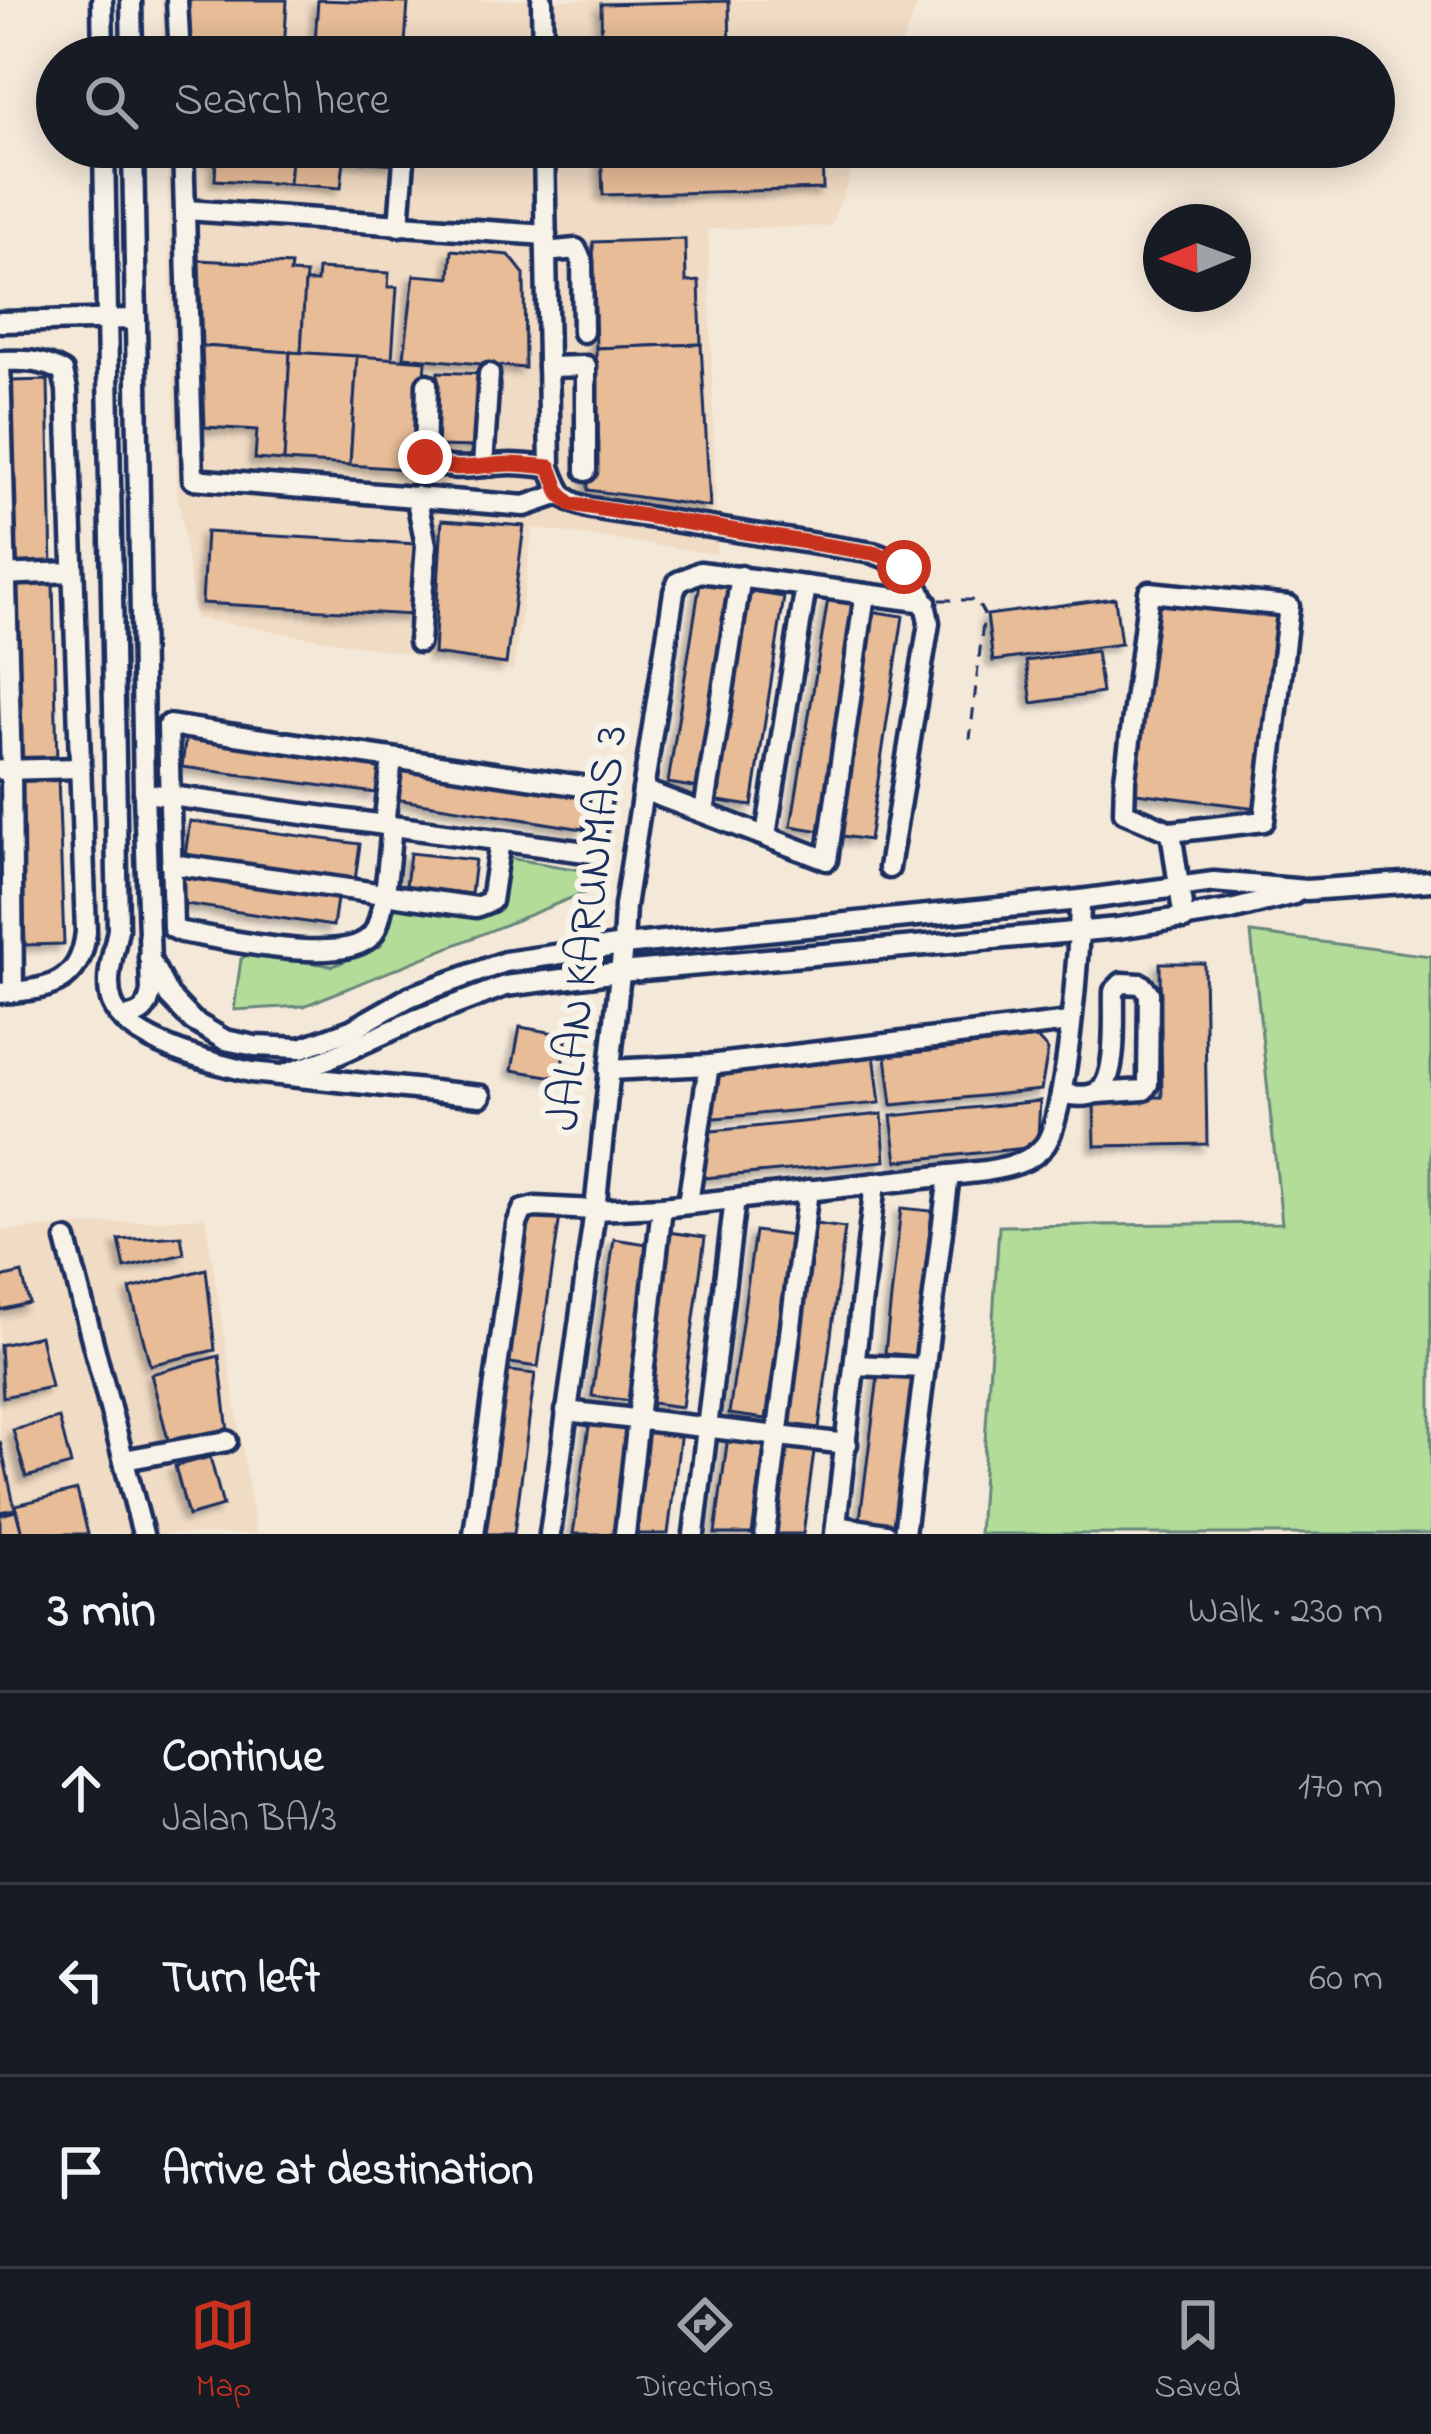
<!DOCTYPE html>
<meta charset="utf-8">
<style>
:root{--surface:#171b24;--page:#242831;--text:#f1f3f6;--muted:#9ea1a6;--line:#363941;--accent:#c8321e}
body{margin:0;font-family:"Indie Flower",sans-serif;background:var(--page);color:var(--text)}
.compass{position:absolute;left:1143px;top:204px;width:108px;height:108px;border-radius:50%;background:var(--surface);box-shadow:0 6px 30px #0003;rotate:269deg}
.stop{position:absolute;width:36px;height:36px;margin:-27px;border:9px solid #c8321e;border-radius:50%;background:#fff}
.stop.end{background:#c8321e;border-color:#fff;box-shadow:0 3px 12px #0008}
.list{margin:0;padding:0;list-style:none}
h2{display:flex;justify-content:space-between;align-items:center;height:156px;margin:0;padding:0 48px;font-size:51px}
h2 small{font-size:39px;font-weight:400;color:var(--muted)}
.list li{display:grid;grid-template-columns:78px 1fr auto;gap:36px;align-items:center;box-sizing:border-box;height:192px;padding:0 48px;border-top:3px solid var(--line)}
.list b{display:block;font-size:45px;white-space:nowrap}
.list p{margin:0;font-size:39px;white-space:nowrap;color:var(--muted)}
.list em{font-size:39px;font-style:normal;color:var(--muted)}
.icon{flex:none;width:66px;height:66px;fill:none;stroke:currentColor;stroke-width:2;stroke-linecap:round;stroke-linejoin:round}
.map{position:relative;flex:none;width:1431px;height:1534px;overflow:hidden}
.search{position:absolute;background:var(--surface);box-shadow:0 6px 30px #0003;left:36px;right:36px;top:36px;height:132px;display:flex;align-items:center;gap:30px;box-sizing:border-box;padding:0 42px;border-radius:66px;color:var(--muted);font-size:45px}
.sheet{height:732px;background:var(--surface)}
nav{display:flex;justify-content:space-around;align-items:center;box-sizing:border-box;height:168px;border-top:3px solid var(--line);background:var(--surface);font-size:33px;color:var(--muted)}
nav a{display:grid;justify-items:center;gap:6px}
nav .on{color:var(--accent)}
.map>svg:first-child{display:block}
.built{fill:#f0dbc4}
.green{fill:#b3dc99;stroke:#67867c;stroke-width:3}
.building{fill:#e7bc97;stroke:#1b2f5e;stroke-width:3;filter:url(#shadow)}
.lines{fill:none;stroke-linecap:round;stroke-linejoin:round}
.minor-casing{stroke:#1b2f5e;stroke-width:27}
.path{stroke:#1b2f5e;stroke-width:3;stroke-dasharray:12 9;stroke-linecap:butt}
.minor{stroke:#f7f3e8;stroke-width:18}
.route{stroke:#c8321e;stroke-width:15}
.labels{text-anchor:middle;dominant-baseline:central;stroke-width:12;stroke-linejoin:round;paint-order:stroke}
.street-label{font-size:48px;fill:#1b2f5e;stroke:#f7f3e8}
</style>
<div class="map">
<svg width="1431" height="1534" viewBox="0 0 1431 1534">
<defs>
<filter id="shadow"><feDropShadow dx="-5.5" dy="5.5" stdDeviation="3" flood-color="#0004"/></filter>
</defs>
<rect width="100%" height="100%" fill="#f4e8d8"/>
<filter id="ink" filterUnits="userSpaceOnUse"><feTurbulence type="fractalNoise" baseFrequency=".00833" numOctaves="2"/><feDisplacementMap in="SourceGraphic" scale="24" xChannelSelector="R" yChannelSelector="G"/><feConvolveMatrix kernelMatrix="1 2 1 2 8 2 1 2 1" color-interpolation-filters="sRGB"/></filter>
<g filter="url(#ink)">
<g class="built">
<polygon points="161,0 919,0 897,57 162,57"/>
<polygon points="166,147 861,147 831,226 708,229 717,554 533,528 513,671 195,618 177,486"/>
<polygon points="205,1217 256,1534 0,1534 0,1231"/>
</g>
<g class="green">
<polygon points="503,857 598,873 596,888 304,1006 234,1010 241,959 249,953 333,966 381,946 394,902 477,913"/>
<polygon points="1251,933 1431,956 1431,1534 979,1534 999,1226 1282,1223"/>
</g>
<g class="building">
<polygon points="186,0 287,0 284,52 243,48 243,57 187,56"/>
<polygon points="318,0 408,3 404,57 338,57 339,44 315,42"/>
<polygon points="729,1 730,57 602,57 601,4"/>
<polygon points="189,147 292,147 289,184 215,180 216,158 189,156"/>
<polygon points="292,147 397,147 395,164 344,160 341,188 289,184"/>
<polygon points="601,147 822,147 823,189 603,195"/>
<polygon points="685,239 686,282 699,281 701,344 596,348 593,242"/>
<polygon points="452,250 509,255 524,274 525,368 404,357 414,275 450,278"/>
<polygon points="199,260 291,265 290,273 306,274 301,353 202,346"/>
<polygon points="318,269 389,273 388,287 397,287 392,359 301,353 305,282 317,282"/>
<polygon points="701,344 710,507 588,490 587,452 599,452 596,348"/>
<polygon points="202,346 290,352 284,461 255,459 257,430 205,427"/>
<polygon points="290,352 357,356 350,465 284,461"/>
<polygon points="357,356 426,361 419,470 350,465"/>
<polygon points="438,372 483,374 480,447 435,446"/>
<polygon points="48,380 52,570 15,570 11,381"/>
<polygon points="442,520 524,526 506,664 434,654"/>
<polygon points="206,532 416,544 412,615 202,603"/>
<polygon points="53,581 57,766 21,767 17,582"/>
<polygon points="700,583 731,588 699,788 668,783"/>
<polygon points="744,591 784,597 752,806 712,800"/>
<polygon points="1115,598 1121,644 993,661 987,615"/>
<polygon points="828,599 858,604 821,831 791,826"/>
<polygon points="1152,599 1280,615 1257,808 1128,792"/>
<polygon points="870,611 903,616 869,840 836,835"/>
<polygon points="1096,651 1102,693 1032,703 1026,661"/>
<polygon points="186,734 381,760 376,793 182,767"/>
<polygon points="395,764 589,795 583,829 389,798"/>
<polygon points="58,776 64,944 25,945 20,777"/>
<polygon points="0,777 6,777 12,965 0,965"/>
<polygon points="190,821 360,844 355,880 185,856"/>
<polygon points="410,853 475,860 471,894 406,886"/>
<polygon points="184,868 338,892 333,926 179,903"/>
<polygon points="1160,963 1204,963 1207,1144 1095,1146 1094,1098 1162,1097"/>
<polygon points="520,1027 567,1035 560,1078 512,1070"/>
<polygon points="1037,1038 1048,1050 1041,1090 892,1105 886,1056"/>
<polygon points="874,1054 880,1103 704,1119 714,1070"/>
<polygon points="1040,1101 1038,1136 1026,1148 897,1161 891,1116"/>
<polygon points="882,1114 885,1161 693,1179 702,1132"/>
<polygon points="901,1208 932,1211 916,1356 885,1353"/>
<polygon points="525,1211 560,1216 538,1367 503,1362"/>
<polygon points="808,1223 845,1228 819,1428 783,1423"/>
<polygon points="755,1231 792,1236 766,1419 729,1414"/>
<polygon points="668,1232 705,1237 682,1407 645,1402"/>
<polygon points="181,1236 184,1254 125,1268 119,1240"/>
<polygon points="614,1239 654,1245 632,1401 592,1396"/>
<polygon points="206,1269 215,1350 150,1365 130,1289"/>
<polygon points="22,1273 29,1303 0,1310 0,1278"/>
<polygon points="40,1336 51,1387 3,1397 0,1345"/>
<polygon points="219,1356 228,1432 170,1447 151,1374"/>
<polygon points="879,1369 914,1373 895,1524 860,1519"/>
<polygon points="502,1370 535,1374 514,1534 479,1534"/>
<polygon points="59,1418 71,1465 26,1477 13,1430"/>
<polygon points="590,1420 631,1426 615,1534 573,1534"/>
<polygon points="643,1426 681,1431 668,1534 630,1534"/>
<polygon points="728,1436 765,1442 752,1534 715,1534"/>
<polygon points="779,1440 815,1444 803,1534 767,1534"/>
<polygon points="0,1441 15,1509 0,1512"/>
<polygon points="210,1457 223,1506 188,1516 175,1466"/>
<polygon points="77,1490 88,1534 23,1534 16,1505"/>
<polygon points="16,1511 22,1534 0,1534 0,1515"/>
</g>
<g class="lines">
<defs>
<g id="minor">
<polyline points="102,0 103,57"/>
<polyline points="131,0 132,57"/>
<polyline points="177,0 180,57"/>
<polyline points="542,0 543,57"/>
<path d="M104,147L118,929C114,952 104,980 112,1003C128,1043 213,1063 251,1072L481,1096"/>
<polyline points="183,147 193,479 525,506 560,494"/>
<path d="M544,147L550,467C560,494 562,501 591,508L873,553C910,564 923,586 929,623L889,868"/>
<polyline points="186,210 546,235"/>
<polyline points="399,226 405,147"/>
<polyline points="546,252 576,249 582,261 583,332"/>
<polyline points="0,322 136,319"/>
<path d="M0,361C24,360 42,360 63,372L67,390L86,932C80,987 47,989 0,993"/>
<polyline points="0,361 11,770 13,992"/>
<polyline points="548,367 586,366 586,471"/>
<path d="M427,384L425,457C449,476 482,464 511,464C524,464 537,466 550,467"/>
<polyline points="483,466 489,374"/>
<polyline points="416,496 426,545 419,642"/>
<polyline points="0,575 72,572"/>
<polygon points="1149,592 1289,606 1264,821 1171,832 1124,812 1125,779"/>
<polyline points="1,770 80,768"/>
<polyline points="643,790 827,860 865,594"/>
<path d="M144,793L170,796L593,853L602,789L168,725L173,928L181,932C220,938 345,968 372,935C386,918 389,850 392,826"/>
<polyline points="704,812 741,576"/>
<polyline points="384,825 392,759"/>
<polyline points="1171,832 1184,919"/>
<polyline points="766,835 806,586"/>
<polyline points="171,864 476,907 491,901 500,841"/>
<polyline points="149,958 169,996 193,1021 225,1040 255,1046 301,1048 351,1030 411,996 505,962 623,945 1080,900 1214,882 1307,890 1431,881"/>
<path d="M123,1018C142,1015 148,1010 151,991L144,793L133,147"/>
<polyline points="609,1070 709,1065 1069,1022"/>
<polyline points="288,1073 328,1059 415,1020 505,986 620,972 1118,928 1231,910 1294,894"/>
<path d="M1061,1094C1074,1095 1090,1099 1100,1090C1118,1075 1113,1014 1114,991L1122,983L1141,984L1149,993L1148,1084L1144,1090L1098,1093"/>
<polyline points="688,1203 709,1065"/>
<polyline points="66,1240 143,1534"/>
<polyline points="855,1365 924,1368"/>
<polyline points="566,1411 847,1444"/>
<polyline points="124,1460 227,1441"/>
<polyline points="836,1526 886,1534"/>
<path d="M474,1534L517,1224L523,1210L535,1207L595,1210L662,1207L986,1171C1007,1167 1030,1163 1044,1146C1067,1120 1080,941 1080,900"/>
<polyline points="550,1534 595,1210 623,945 625,906 674,592 678,582 700,572 926,602"/>
<polyline points="625,1534 662,1207"/>
<polyline points="694,1534 735,1199"/>
<polyline points="765,1534 808,1190"/>
<polyline points="835,1534 875,1183"/>
<polyline points="904,1534 949,1175"/>
</g>
</defs>
<use href="#minor" class="minor-casing"/>
<polyline class="path" points="940,600 976,600 984,614 970,739"/>
<use href="#minor" class="minor"/>
</g>
</g>
<g class="lines" filter="url(#ink)">
<path class="route" d="M425,457C449,476 482,464 511,464C524,464 537,466 550,467L560,494L571,504L873,553L890,558L904,567"/>
</g>
<g class="labels">
<g class="street-label">
<text transform="translate(589 928) rotate(-83)">JALAN KARUNMAS 3</text>
</g>
</g>
</svg>
<svg class="compass" viewBox="-18 -18 36 36"><path d="M0-13l5 13h-10z" fill="#e53935"/><path d="M0 13l5-13h-10z" fill="#9ea1a6"/></svg>
<div class="stop" style="left:904px;top:567px"></div>
<div class="stop end" style="left:425px;top:457px"></div>
<div class="search"><svg class="icon" aria-label="search" viewBox="0 0 24 24"><circle cx="10" cy="10" r="6"/><path d="M15 15l6 6"/></svg>Search here</div>
</div>
<section class="sheet">
<h2>3 min<small>Walk · 230 m</small></h2>
<ul class="list">
<li><svg class="icon" aria-label="ahead" viewBox="0 0 24 24"><path d="M12 20V5M6 11l6-6 6 6"/></svg><div><b>Continue</b><p>Jalan BA/3</p></div><em>170 m</em></li>
<li><svg class="icon" aria-label="left" viewBox="0 0 24 24"><path d="M17 20v-9H6M10 6l-5 5 5 5"/></svg><div><b>Turn left</b></div><em>60 m</em></li>
<li><svg class="icon" aria-label="arrive" viewBox="0 0 24 24"><path d="M6 21V4h12l-3 4 3 4H6"/></svg><div><b>Arrive at destination</b></div></li>
</ul>
</section>
<nav>
<a class="on"><svg class="icon" aria-label="map" viewBox="0 0 24 24"><path d="M3 6l6-2 6 2 6-2v14l-6 2-6-2-6 2zM9 4v14M15 6v14"/></svg>Map</a>
<a><svg class="icon" aria-label="directions" viewBox="0 0 24 24"><path d="M12 3l9 9-9 9-9-9zM9 14v-3h6M13 9l2 2-2 2"/></svg>Directions</a>
<a><svg class="icon" aria-label="saved" viewBox="0 0 24 24"><path d="M7 4h10v16l-5-4-5 4z"/></svg>Saved</a>
</nav>
